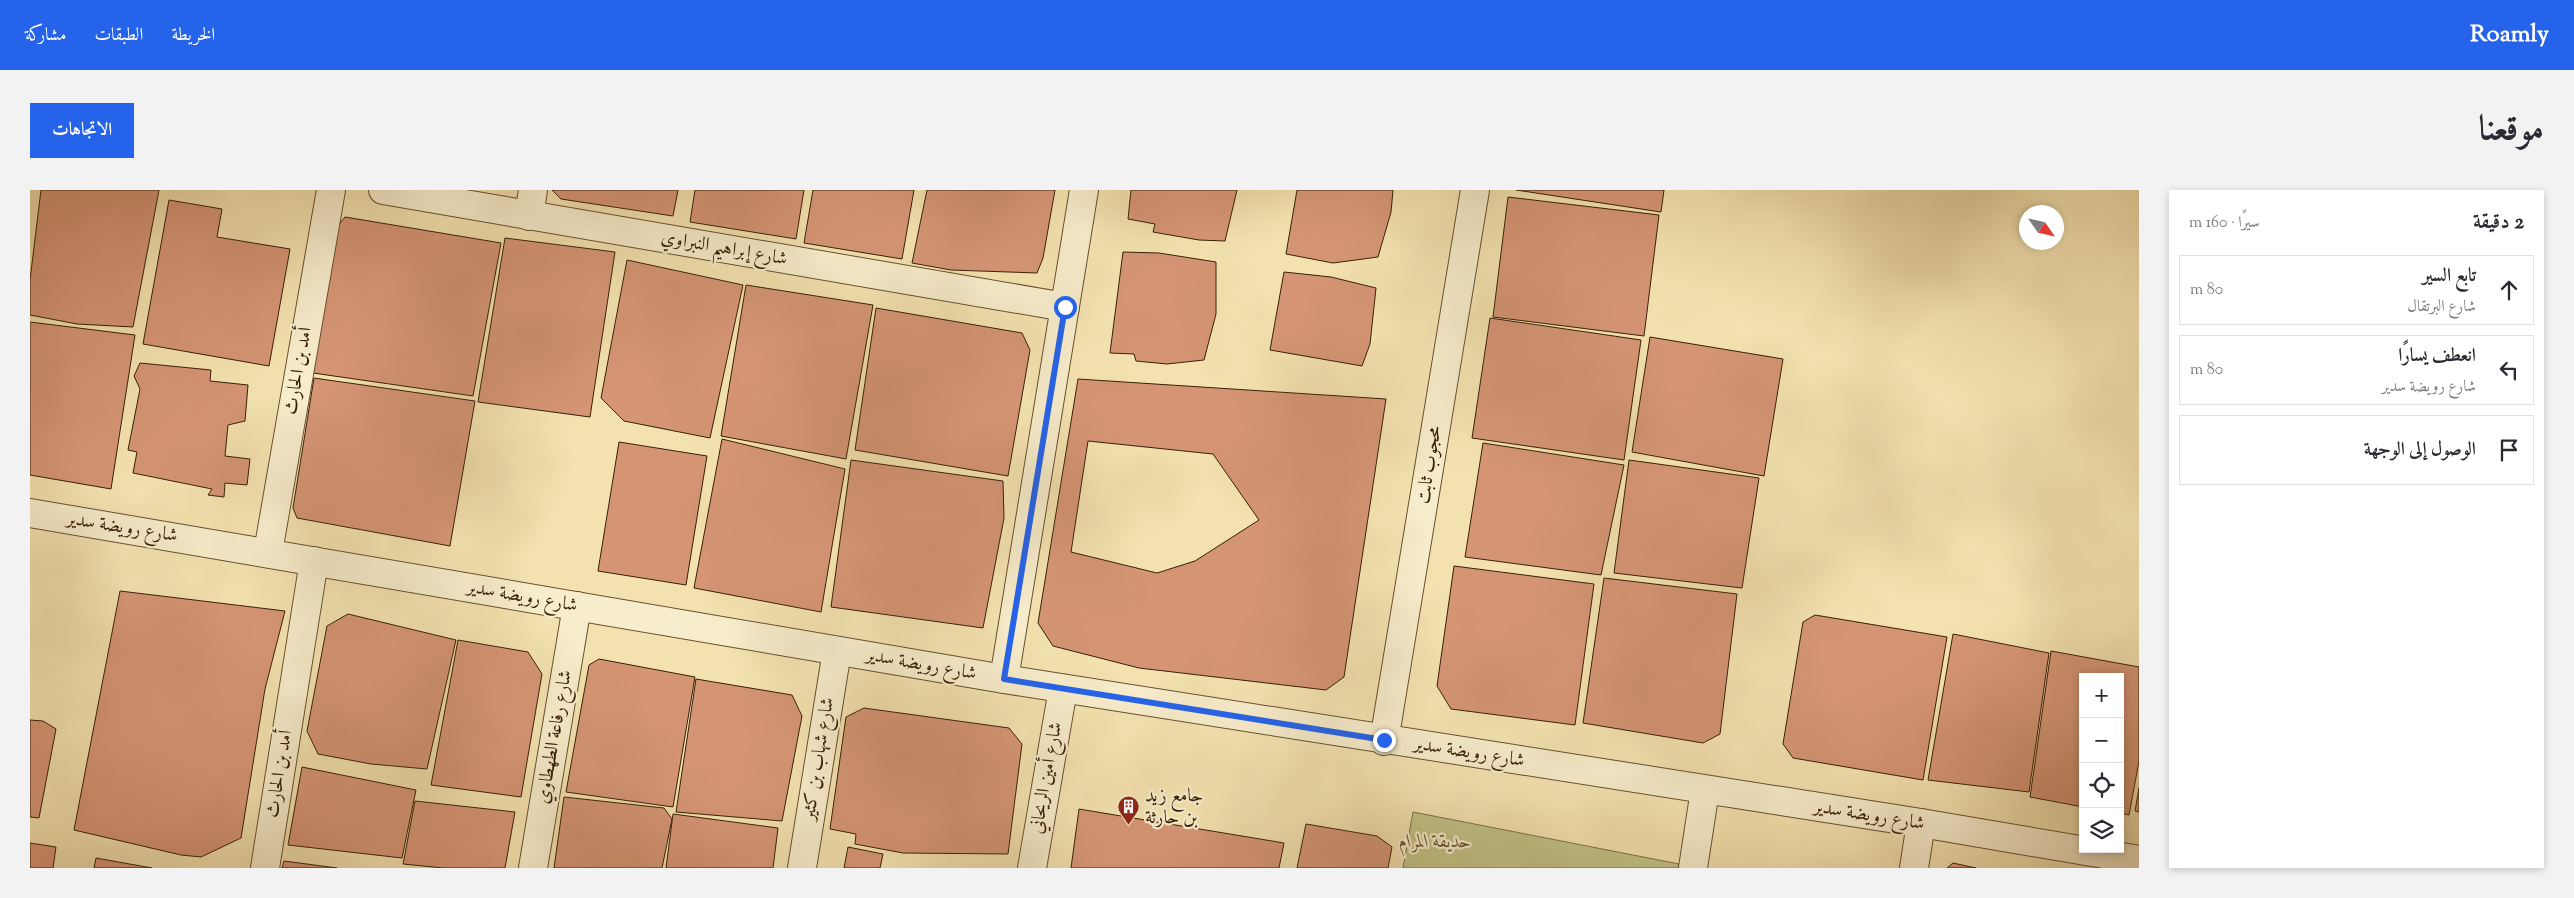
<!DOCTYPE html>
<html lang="ar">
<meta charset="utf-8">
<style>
:root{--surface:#fff;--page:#f2f2f3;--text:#2b2b33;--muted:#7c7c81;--line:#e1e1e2;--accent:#2563eb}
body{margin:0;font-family:"Sorts Mill Goudy",Amiri,serif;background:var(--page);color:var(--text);direction:rtl}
.controls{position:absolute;right:15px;bottom:15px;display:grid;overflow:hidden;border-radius:0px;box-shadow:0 2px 8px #0003}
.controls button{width:45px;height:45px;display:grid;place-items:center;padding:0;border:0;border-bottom:1px solid var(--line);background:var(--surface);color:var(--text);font:25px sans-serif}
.compass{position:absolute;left:1989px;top:15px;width:45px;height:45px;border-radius:50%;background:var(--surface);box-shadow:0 2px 8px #0003;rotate:124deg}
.stop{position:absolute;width:15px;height:15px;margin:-11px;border:4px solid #2563eb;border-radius:50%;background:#fff}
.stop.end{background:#2563eb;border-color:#fff;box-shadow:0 1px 5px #0008}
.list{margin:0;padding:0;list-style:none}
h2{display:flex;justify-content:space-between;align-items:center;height:65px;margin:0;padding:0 20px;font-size:21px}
h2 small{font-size:16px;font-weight:400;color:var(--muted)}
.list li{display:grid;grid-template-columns:32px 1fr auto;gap:15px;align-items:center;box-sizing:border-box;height:70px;margin:0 10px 10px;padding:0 10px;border:1px solid var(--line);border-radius:0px}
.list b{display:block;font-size:19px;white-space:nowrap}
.list p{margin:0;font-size:16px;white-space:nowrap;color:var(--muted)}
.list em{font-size:16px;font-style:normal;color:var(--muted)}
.icon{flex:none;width:28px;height:28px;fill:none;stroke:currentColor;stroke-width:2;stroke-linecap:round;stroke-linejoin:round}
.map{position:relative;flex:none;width:2109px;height:678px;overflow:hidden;direction:ltr;border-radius:0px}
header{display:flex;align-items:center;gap:30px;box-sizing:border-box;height:70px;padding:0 25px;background:var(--accent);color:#fff}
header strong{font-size:24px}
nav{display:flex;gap:28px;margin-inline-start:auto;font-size:18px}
.intro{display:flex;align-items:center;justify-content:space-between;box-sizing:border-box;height:120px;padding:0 30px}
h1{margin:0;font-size:35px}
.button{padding:12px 22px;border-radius:0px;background:var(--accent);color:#fff;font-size:18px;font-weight:700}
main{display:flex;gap:30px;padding:0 30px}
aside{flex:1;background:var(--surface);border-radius:0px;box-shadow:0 2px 8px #0003}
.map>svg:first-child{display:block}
.green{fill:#c1c286;stroke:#7c7146}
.building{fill:#d59575;stroke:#382006;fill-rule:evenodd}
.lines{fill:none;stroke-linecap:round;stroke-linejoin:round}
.street-casing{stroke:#675030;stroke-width:30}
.street{stroke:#f7eccb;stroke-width:28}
.route{stroke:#2563eb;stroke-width:6}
.labels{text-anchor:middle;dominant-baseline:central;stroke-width:4.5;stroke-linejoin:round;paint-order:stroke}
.street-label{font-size:19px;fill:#382006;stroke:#f7eccb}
.poi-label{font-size:19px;fill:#382006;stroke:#f7eccb;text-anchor:start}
.park-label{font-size:19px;font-style:italic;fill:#61512c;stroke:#f7eccb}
</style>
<header>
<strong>Roamly</strong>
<nav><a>الخريطة</a><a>الطبقات</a><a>مشاركة</a></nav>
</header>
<div class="intro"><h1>موقعنا</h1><a class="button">الاتجاهات</a></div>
<main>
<aside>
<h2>2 دقيقة<small>سيرًا · 160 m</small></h2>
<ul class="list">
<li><svg class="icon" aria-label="ahead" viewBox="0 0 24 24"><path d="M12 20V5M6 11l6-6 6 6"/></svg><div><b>تابع السير</b><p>شارع البرتقال</p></div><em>80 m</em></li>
<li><svg class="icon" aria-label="left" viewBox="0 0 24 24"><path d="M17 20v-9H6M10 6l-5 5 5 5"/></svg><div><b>انعطف يسارًا</b><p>شارع رويضة سدير</p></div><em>80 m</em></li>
<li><svg class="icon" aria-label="arrive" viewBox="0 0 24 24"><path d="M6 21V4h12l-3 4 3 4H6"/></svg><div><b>الوصول إلى الوجهة</b></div></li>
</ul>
</aside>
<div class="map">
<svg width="2109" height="678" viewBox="0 0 2109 678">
<rect width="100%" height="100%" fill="#f3e2af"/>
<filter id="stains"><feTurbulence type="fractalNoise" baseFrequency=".004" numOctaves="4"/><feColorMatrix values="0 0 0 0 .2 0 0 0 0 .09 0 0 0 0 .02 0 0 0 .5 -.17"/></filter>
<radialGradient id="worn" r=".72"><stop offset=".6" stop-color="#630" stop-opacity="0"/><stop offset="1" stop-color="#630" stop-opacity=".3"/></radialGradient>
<polygon class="green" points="1383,622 1649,674 1649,678 1373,678"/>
<g class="building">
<polygon points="11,0 129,0 103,137 47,134 0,125 0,90"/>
<polygon points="522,0 648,0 643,26 531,9"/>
<polygon points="665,0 774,0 766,49 660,32"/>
<polygon points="783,0 884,0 872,69 774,53"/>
<polygon points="897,0 1025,0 1013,68 1007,83 921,80 882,73"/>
<polygon points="1101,0 1207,0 1195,51 1169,50 1123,42 1125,34 1098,29"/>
<polygon points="1267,0 1363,0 1361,22 1348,67 1303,73 1256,64"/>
<polygon points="1486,0 1634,0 1631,22"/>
<polygon points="1478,7 1629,25 1614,146 1463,127"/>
<polygon points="139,10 192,19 187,47 260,59 239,176 113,154"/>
<polygon points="315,27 471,53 443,206 283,183 307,37"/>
<polygon points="475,48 585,62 560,227 448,212"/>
<polygon points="1093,62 1129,63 1186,72 1186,124 1174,170 1137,174 1106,171 1104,164 1080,163"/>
<polygon points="597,70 713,95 680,248 594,231 571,208"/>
<polygon points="1254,82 1301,87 1346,98 1340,154 1332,176 1240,160"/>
<polygon points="716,95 843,115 816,269 691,246"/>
<polygon points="846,118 992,143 1000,160 978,286 825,260"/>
<polygon points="1460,128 1611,150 1594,270 1442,248"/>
<polygon points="0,132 105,145 81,299 0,285"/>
<polygon points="1620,147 1753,169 1734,286 1602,262"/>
<polygon points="110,173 181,180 180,191 218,195 215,231 198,235 195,266 220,269 217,295 195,293 194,307 178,305 182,299 103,283 107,262 98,260 110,199 104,186"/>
<polygon points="284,188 445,211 420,356 267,328 263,318"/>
<path d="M1048,189L1356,209L1314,487L1296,500L1109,478L1023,456L1008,433ZM1058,251L1183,264L1229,330L1165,371L1127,383L1041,362Z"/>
<polygon points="692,249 815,279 791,422 664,398"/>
<polygon points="589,252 677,266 656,395 568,381"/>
<polygon points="1453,253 1594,275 1571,385 1435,367"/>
<polygon points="821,270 973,291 974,328 953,438 801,417"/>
<polygon points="1599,270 1729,288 1712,398 1584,383"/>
<polygon points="1424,376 1564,394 1545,535 1421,519 1407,496"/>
<polygon points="1574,388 1707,404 1690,544 1673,553 1553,533"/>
<polygon points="90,401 255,421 235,499 211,648 171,667 151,665 44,640"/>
<polygon points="318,424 426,450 397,579 341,574 288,564 277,541 297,436"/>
<polygon points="1785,425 1917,447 1893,590 1763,568 1753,554 1773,432"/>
<polygon points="1923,444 2019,463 1999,602 1898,590"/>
<polygon points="428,450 498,462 512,484 491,607 401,595"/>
<polygon points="2021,461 2109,477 2109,571 2099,625 2090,623 2090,487 2053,487 2053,617 2000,607"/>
<polygon points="569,469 665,487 643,617 536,602 559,475"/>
<polygon points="666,489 762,505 772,526 752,631 646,622"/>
<polygon points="834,518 979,538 992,554 978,664 873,663 825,654 826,644 800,639 816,527"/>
<polygon points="0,530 13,531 26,539 9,628 0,627"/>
<polygon points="272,577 386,600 372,668 258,655"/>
<polygon points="2109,598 2109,622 2105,621"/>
<polygon points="534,607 634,618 642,629 632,678 524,678"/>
<polygon points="385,611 485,622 475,678 413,678 373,674"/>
<polygon points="1049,619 1254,653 1249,678 1041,678"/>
<polygon points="643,624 748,638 743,678 636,678"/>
<polygon points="1276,634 1347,646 1362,657 1358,678 1267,678"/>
<polygon points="0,653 26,657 23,678 0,678"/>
<polygon points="818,657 853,664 850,678 814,678"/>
<polygon points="66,668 122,678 64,678"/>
<polygon points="254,671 307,678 252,678"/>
<polygon points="1923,673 1946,678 1917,678"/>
</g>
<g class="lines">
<defs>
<g id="street">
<polyline points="353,0 1035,117"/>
<polyline points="499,26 503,0"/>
<polyline points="0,323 974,489 1891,633 2109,670"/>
<polyline points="238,362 301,0"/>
<polyline points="974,489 1054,0"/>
<polyline points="1354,551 1445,0"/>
<polyline points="235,678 284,371"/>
<polyline points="503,678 547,416"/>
<polyline points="772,678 807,461"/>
<polyline points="1002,678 1033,499"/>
<polyline points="1663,678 1675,600"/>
<polyline points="1884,678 1891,633"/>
</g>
</defs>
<use href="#street" class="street-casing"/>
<use href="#street" class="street"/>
</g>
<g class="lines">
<polyline class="route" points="1035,117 974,489 1354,550"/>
</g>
<defs>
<symbol id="building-pin" viewBox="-11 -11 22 30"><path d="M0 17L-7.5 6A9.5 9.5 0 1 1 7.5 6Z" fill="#8f2418" stroke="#f7eccb"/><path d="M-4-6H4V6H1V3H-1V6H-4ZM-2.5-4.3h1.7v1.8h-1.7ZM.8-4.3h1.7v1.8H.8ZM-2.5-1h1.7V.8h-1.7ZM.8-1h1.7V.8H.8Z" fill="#fff"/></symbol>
</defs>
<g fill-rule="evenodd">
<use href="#building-pin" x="1086" y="604" width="25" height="34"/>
</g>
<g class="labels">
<g class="street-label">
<text transform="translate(694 59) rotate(10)">شارع إبراهيم النبراوي</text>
<text transform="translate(269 181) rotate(-80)">أمد بن الحارث</text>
<text transform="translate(1400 275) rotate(-81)">محجوب ثابت</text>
<text transform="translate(92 338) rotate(9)">شارع رويضة سدير</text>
<text transform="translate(492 407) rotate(10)">شارع رويضة سدير</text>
<text transform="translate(891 475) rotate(10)">شارع رويضة سدير</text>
<text transform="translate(525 547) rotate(-80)">شارع رفاعة الطهطاوي</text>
<text transform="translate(1439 563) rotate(9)">شارع رويضة سدير</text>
<text transform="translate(789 569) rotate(-81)">شارع شهاب بن كثير</text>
<text transform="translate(250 584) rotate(-81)">أمد بن الحارث</text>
<text transform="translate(1017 588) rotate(-80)">شارع أمين الريحاني</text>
<text transform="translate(1839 626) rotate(9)">شارع رويضة سدير</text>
</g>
<g class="poi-label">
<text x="1115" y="606">جامع زيد<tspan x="1115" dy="22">بن حارثة</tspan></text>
</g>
<g class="park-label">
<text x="1405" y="652">حديقة المرام</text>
</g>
</g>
<rect width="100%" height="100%" filter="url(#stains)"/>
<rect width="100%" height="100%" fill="url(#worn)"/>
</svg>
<div class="controls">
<button>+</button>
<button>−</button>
<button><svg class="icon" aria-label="locate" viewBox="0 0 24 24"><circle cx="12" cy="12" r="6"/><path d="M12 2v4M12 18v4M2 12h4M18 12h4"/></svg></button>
<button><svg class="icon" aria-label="layers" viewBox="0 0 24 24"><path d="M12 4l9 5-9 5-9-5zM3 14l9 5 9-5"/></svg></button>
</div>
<svg class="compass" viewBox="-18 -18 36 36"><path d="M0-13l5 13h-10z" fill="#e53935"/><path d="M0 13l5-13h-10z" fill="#7c7c81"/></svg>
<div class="stop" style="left:1035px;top:117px"></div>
<div class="stop end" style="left:1354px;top:550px"></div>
</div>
</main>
